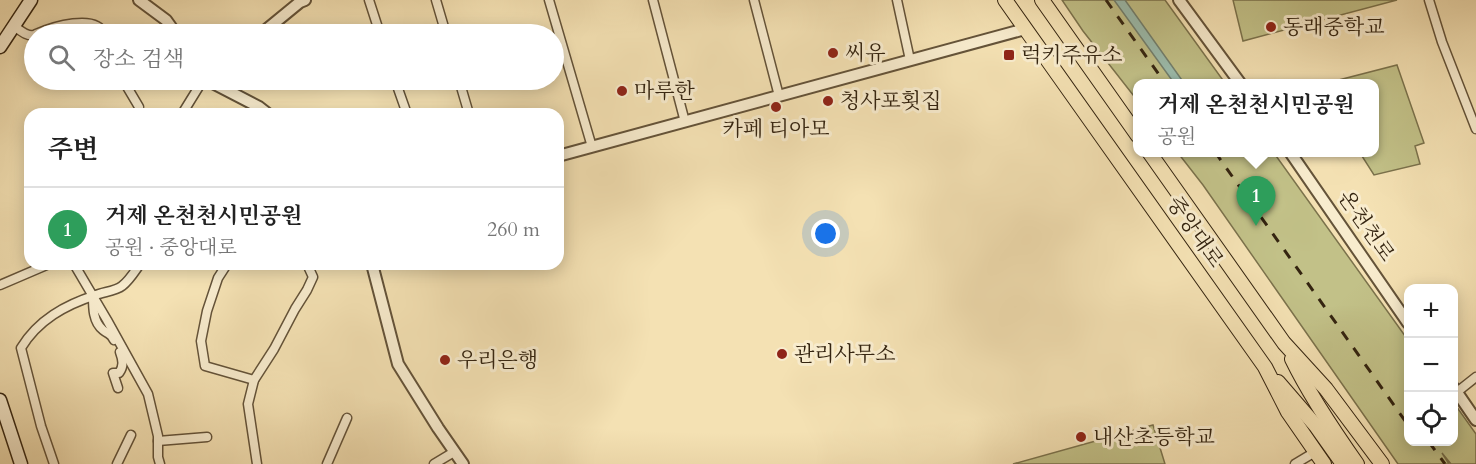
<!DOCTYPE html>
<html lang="ko">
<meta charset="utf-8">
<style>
:root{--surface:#fff;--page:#f6f6f6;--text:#222;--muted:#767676;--line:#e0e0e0;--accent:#7c3aed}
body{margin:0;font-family:Cardo,"Noto Serif KR",serif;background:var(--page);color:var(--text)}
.controls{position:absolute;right:18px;bottom:18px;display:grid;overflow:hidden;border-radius:12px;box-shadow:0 3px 15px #0003}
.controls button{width:54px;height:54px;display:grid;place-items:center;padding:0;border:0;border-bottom:2px solid var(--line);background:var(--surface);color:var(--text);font:30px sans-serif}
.you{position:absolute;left:826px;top:234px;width:21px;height:21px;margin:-15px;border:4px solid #fff;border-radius:50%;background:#1a73e8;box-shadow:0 0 0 9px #1a73e833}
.badge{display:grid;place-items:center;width:39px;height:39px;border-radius:50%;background:var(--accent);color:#fff;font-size:20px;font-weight:700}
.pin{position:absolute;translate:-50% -50px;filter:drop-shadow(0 2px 3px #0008)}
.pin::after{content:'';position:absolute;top:32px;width:21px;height:18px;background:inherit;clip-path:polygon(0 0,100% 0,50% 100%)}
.popup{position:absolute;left:1133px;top:79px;width:246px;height:78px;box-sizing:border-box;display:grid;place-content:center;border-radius:12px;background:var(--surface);filter:drop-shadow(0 2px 4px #0005);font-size:20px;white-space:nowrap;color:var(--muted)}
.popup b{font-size:22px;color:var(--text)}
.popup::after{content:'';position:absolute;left:50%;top:100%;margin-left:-12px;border:12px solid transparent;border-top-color:var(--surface)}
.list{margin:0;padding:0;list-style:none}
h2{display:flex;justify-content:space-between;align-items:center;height:78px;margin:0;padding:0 24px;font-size:26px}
h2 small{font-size:20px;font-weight:400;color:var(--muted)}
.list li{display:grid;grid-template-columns:39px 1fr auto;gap:18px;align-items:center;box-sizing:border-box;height:84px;padding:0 24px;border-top:2px solid var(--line)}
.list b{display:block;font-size:22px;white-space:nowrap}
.list p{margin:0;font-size:20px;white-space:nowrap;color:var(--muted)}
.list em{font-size:20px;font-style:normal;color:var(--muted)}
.icon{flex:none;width:33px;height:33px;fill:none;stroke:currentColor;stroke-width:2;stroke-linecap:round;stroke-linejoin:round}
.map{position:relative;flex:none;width:1476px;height:464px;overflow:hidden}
.search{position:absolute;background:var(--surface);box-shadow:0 3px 15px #0003;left:24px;top:24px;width:540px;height:66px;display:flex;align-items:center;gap:15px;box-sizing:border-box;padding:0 21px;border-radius:33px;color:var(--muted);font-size:22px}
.panel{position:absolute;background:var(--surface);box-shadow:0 3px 15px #0003;left:24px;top:108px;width:540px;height:162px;border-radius:18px}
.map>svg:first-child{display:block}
.green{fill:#c2c188;stroke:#7b724c;stroke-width:1.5}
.water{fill:#9cbdae;stroke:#72806f;stroke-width:1.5}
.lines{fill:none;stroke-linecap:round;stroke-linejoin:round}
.minor-casing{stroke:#645339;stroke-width:11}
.tertiary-casing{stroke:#645339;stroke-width:14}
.secondary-casing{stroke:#342410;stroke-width:15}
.primary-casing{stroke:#342410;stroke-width:16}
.minor{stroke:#f8ecce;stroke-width:8}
.tertiary{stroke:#f8ecce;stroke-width:10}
.secondary{stroke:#f8ecce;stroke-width:12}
.primary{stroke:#f4e1b3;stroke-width:14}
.rail{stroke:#342410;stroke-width:3;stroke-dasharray:10 10;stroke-linecap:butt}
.poi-dot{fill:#8f2418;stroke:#f8ecce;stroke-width:2}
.labels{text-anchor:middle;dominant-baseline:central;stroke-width:6;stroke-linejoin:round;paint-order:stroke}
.poi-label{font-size:21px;fill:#342410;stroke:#f8ecce;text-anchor:start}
.street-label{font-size:21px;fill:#342410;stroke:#f8ecce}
</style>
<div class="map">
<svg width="1476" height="464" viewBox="0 0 1476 464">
<rect width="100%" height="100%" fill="#f4e1b3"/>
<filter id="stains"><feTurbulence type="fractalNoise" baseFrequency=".00333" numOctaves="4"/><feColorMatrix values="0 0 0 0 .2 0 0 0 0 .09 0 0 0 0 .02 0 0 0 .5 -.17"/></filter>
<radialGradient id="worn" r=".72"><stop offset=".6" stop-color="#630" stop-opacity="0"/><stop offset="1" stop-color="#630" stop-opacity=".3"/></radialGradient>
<g class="green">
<polygon points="1062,0 1165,0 1225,83 1138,83 1137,100 1083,31"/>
<polygon points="1233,0 1397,0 1243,41"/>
<polygon points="1397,65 1424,143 1415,146 1420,164 1374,175 1360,153 1374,152 1374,83 1327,83"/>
<polygon points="1178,153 1274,153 1408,340 1408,442 1454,442 1454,403 1476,434 1476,464 1451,464 1442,453 1449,464 1398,464 1203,185"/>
<polygon points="1153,425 1165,464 1013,464"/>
</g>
<polygon class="water" points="1114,0 1125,0 1184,83 1174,83"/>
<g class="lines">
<defs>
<g id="minor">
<polyline points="369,0 380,34"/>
<polyline points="436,0 446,34"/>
<polyline points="549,0 592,147"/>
<polyline points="653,0 685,122"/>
<polyline points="754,0 779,96"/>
<polyline points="897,0 910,60"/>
<polyline points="1429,0 1442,42 1476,129"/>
<path d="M14,26C20,30 27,37 34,35"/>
<path d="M36,34C52,27 96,13 104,34"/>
<polyline points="123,80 139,107"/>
<polyline points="395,80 407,114"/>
<polyline points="459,80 469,114"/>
<polyline points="182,114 203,80"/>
<polyline points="74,264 107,320 148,394 158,436 158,457 160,464"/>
<polyline points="227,264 218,278 207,311 201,341 205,366 254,380"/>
<polyline points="0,285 49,264"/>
<path d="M93,296C93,308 93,322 103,330C109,335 110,332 114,340"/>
<path d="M118,388L113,373H119C124,366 123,360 120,352"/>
<polyline points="1457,392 1476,377"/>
<polyline points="158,441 207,437"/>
<path d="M54,464L41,426L21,348C38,320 65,305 96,295C103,292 116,291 122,286C129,281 135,271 140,264"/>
<polyline points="117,464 131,435"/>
<polyline points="257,464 248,404 254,380 274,349 295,309 307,290 313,277 307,264"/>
<polyline points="327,464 347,418"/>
<polyline points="434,464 454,452"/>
<polyline points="1295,464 1315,452"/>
</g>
<g id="tertiary">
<polyline points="139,0 166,20 176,34"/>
<polyline points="1179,0 1240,83"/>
<polyline points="261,34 300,2 305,0"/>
<polyline points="207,80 259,107 268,114"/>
<polyline points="1290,152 1408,323"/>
<polyline points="558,156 1025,29"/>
<polyline points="372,264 398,364 438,428 463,464"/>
<polyline points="1454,388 1476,420"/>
</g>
<g id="secondary">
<polyline points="0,47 31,0"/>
<polyline points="0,400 21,464"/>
</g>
<g id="primary">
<polyline points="1005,0 1265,367 1288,412 1324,464"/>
<polyline points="1042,0 1138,136"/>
<polyline points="1149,152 1284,343 1326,389 1382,464"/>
<path d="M1292,359C1310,396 1333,430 1357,464"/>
<polyline points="1278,382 1316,426 1343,464"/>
</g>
</defs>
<use href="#minor" class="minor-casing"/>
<use href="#tertiary" class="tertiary-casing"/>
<use href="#secondary" class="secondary-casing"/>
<use href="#primary" class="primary-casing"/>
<use href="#minor" class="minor"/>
<use href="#tertiary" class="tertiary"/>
<use href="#secondary" class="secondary"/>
<use href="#primary" class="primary"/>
<g class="rail">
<polyline points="1106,0 1165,83"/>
<polyline points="1215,152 1408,425"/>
<polyline points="1429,442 1445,464"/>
</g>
</g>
<g class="poi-dot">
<circle cx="1271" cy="27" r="6"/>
<circle cx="833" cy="53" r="6"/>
<rect x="1003" y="49" width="12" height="12" rx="3"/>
<circle cx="622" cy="91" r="6"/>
<circle cx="828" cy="101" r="6"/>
<circle cx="776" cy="107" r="6"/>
<circle cx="782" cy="354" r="6"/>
<circle cx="445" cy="360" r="6"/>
<circle cx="1081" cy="437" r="6"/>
</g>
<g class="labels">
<g class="poi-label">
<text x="1283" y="27">동래중학교</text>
<text x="845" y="53">씨유</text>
<text x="1021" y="55">럭키주유소</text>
<text x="634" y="91">마루한</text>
<text x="840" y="101">청사포횟집</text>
<text x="776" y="129" text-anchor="middle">카페 티아모</text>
<text x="794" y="354">관리사무소</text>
<text x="457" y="360">우리은행</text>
<text x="1093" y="437">내산초등학교</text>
</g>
<g class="street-label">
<text transform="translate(1366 226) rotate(55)">온천천로</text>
<text transform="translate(1195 232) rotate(55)">중앙대로</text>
</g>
</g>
<rect width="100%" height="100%" filter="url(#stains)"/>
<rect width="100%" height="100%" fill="url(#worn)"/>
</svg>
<div class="controls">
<button>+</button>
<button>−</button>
<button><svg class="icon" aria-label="locate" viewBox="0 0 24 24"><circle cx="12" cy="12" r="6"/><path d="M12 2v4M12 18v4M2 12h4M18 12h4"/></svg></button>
</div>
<div class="you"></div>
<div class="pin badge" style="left:1256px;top:226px;background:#2e9e5b">1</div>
<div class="popup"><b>거제 온천천시민공원</b>공원</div>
<div class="search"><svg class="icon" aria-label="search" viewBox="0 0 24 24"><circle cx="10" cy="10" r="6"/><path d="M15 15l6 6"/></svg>장소 검색</div>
<section class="panel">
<h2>주변<small></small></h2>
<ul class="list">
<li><span class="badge" style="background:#2e9e5b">1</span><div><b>거제 온천천시민공원</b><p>공원 · 중앙대로</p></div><em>260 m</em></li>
</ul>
</section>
</div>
